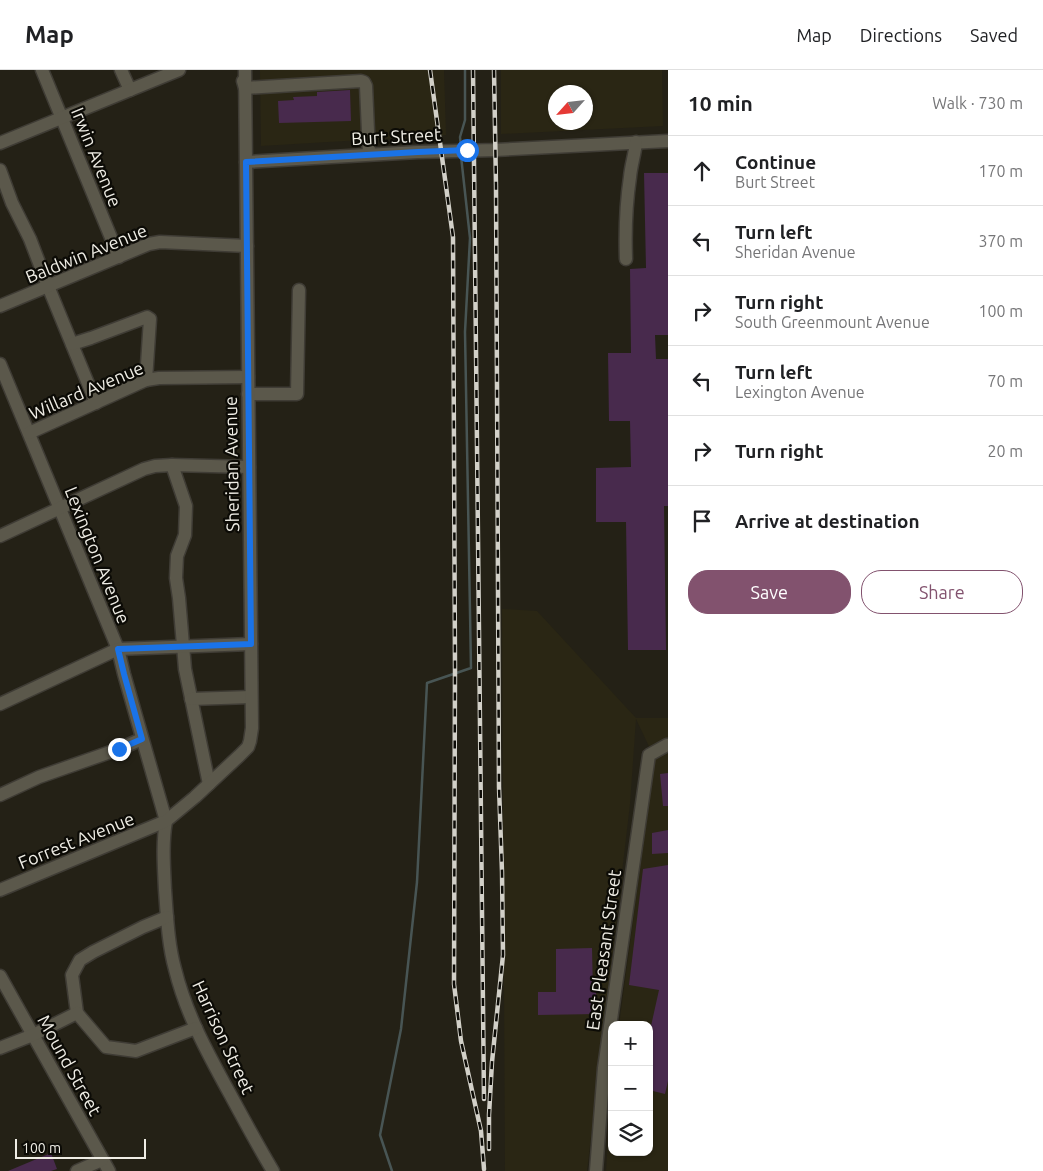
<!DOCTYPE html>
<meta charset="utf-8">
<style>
:root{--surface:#fff;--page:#f6f6f6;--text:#202124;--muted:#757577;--line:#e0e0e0;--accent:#82526e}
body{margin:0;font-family:Ubuntu,sans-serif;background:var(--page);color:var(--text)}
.controls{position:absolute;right:15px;bottom:15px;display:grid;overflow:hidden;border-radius:10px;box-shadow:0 1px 4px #0004}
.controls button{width:45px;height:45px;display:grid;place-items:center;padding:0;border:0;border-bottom:1px solid var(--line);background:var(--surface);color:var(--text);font:25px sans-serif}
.compass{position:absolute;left:548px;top:15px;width:45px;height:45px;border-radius:50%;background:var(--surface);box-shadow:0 1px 4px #0004;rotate:243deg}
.scale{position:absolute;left:15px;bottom:12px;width:131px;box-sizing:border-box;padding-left:5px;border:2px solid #efede5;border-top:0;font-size:14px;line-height:18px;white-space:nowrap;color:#efede5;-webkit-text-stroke:4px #0c0b06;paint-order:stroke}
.stop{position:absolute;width:15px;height:15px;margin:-11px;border:4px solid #1a73e8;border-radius:50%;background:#fff}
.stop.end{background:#1a73e8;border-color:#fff;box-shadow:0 1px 5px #0008}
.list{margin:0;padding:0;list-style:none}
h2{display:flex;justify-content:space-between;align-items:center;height:65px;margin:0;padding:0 20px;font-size:21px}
h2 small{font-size:16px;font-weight:400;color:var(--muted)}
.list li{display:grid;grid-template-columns:32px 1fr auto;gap:15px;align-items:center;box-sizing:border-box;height:70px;padding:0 20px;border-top:1px solid var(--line)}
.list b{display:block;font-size:19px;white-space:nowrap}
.list p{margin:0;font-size:16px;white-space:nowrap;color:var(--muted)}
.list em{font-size:16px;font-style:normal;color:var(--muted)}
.actions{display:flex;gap:10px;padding:15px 20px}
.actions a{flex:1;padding:11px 0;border:1px solid var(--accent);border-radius:20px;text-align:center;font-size:18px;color:var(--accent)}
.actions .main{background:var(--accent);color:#fff}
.icon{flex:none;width:28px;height:28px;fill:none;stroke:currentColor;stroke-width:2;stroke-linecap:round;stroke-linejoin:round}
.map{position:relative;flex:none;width:668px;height:1101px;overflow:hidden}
header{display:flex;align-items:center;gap:30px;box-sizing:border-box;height:70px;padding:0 25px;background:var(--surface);border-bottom:1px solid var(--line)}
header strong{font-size:24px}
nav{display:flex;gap:28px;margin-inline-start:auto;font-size:18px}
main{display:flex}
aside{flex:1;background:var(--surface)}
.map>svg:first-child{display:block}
.built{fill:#2a2614;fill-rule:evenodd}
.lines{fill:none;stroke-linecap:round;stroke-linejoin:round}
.stream{stroke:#485554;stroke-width:2.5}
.building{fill:#482a4d}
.minor-casing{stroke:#3f3c35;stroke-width:15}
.minor{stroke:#5b584b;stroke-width:12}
.rail-casing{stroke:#d2d0c8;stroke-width:4.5}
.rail{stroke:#0c0b06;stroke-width:2.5;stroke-dasharray:8;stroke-linecap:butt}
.route{stroke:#1a73e8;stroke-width:6}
.labels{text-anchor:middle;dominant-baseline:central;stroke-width:4.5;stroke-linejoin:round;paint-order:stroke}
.street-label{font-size:18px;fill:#efede5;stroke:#0c0b06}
</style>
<header>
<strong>Map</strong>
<nav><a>Map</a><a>Directions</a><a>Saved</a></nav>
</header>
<main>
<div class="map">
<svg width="668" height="1101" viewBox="0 0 668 1101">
<rect width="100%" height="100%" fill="#242116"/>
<g class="built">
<polygon points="260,0 444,0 446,65 261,76"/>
<path d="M501,0H662L663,56L501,64ZM586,22V52H556V22Z"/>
<polygon points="502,539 537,541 636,648 668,648 668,1101 606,1101 612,1008 612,1082 649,1082 649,955 619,955 655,689 636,649 630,734 587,1101 505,1101"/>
</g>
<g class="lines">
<g class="stream">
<polyline points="461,78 460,67 465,50 465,0"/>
<polyline points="392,1101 380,1065 401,959 417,812 427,613 471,598 465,262 470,168 461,86"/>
</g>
</g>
<g class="building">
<polygon points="350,20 351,51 279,53 278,31 294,30 293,27 317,26 317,22"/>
<polygon points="644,103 668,103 668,265 655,265 656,289 668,289 668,436 664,436 666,580 628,580 626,452 596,452 596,398 631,397 630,351 609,351 608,283 631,283 630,199 646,198"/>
<polygon points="668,703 668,736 663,736 660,704"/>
<polygon points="668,760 668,783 652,784 652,763"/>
<polygon points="668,795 668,1011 665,1024 649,1020 649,965 659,920 629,915 643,799"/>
<polygon points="592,878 593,922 596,922 597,944 538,945 538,922 556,922 556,879"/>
<polygon points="51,1083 57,1099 51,1101 8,1101"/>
</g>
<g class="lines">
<defs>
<g id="minor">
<polyline points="42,0 119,187"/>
<polyline points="121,0 130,20"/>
<polyline points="243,11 245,18 361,11 364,12 366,16 369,84"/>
<polyline points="0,73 179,0"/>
<polyline points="246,92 418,82 495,80 668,71"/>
<polyline points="0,100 12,133 30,169 48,216 96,333"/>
<path d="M626,189C625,161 626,134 630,107C631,95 635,84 636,72"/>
<polyline points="0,236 149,174 160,172 247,176"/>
<polyline points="72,274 91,268 147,247 150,249 146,310"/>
<path d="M0,294L118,579L124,604L166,751C162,774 164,797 165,820C167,846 168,874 175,899C186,944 208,984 230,1024C244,1050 258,1076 273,1101"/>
<polyline points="248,324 297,324 299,220"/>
<polyline points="29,363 146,310 159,308 248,307"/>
<polyline points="172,395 186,436 185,465 177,486 176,508 179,528 185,599 209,714"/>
<polyline points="0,466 144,399 155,396 172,395 249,397"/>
<polyline points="191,629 251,627"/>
<polyline points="0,634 118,579 251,574"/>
<polyline points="0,725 39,707 119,679 142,669"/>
<polyline points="0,820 166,751 195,727 239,686 248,677 250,671 252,658 245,0"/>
<polyline points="0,906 109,1101"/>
<polyline points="77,943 72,905 80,890 93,882 143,857 167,847"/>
<polyline points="0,978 33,965 77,943 106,977 136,981 196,958"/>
<polyline points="77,1101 102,1090"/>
<polyline points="596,1101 604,998 649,685 667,675"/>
</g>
</defs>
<use href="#minor" class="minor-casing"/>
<use href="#minor" class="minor"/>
<defs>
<g id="rail">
<polyline points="430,0 453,167 455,597 454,914 461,971 481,1061 484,1099"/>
<polyline points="473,0 484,1029"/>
<polyline points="489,1079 489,1045 492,992 503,885 502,802 499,717 496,116 494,0"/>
</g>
</defs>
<use href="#rail" class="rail-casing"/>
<use href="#rail" class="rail"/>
</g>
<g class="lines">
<polyline class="route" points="119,679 142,669 124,604 118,579 251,574 246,92 418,82 467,80"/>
</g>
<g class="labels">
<g class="street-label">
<text transform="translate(396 66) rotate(-3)">Burt Street</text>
<text transform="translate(97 87) rotate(68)">Irwin Avenue</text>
<text transform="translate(86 183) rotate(-22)">Baldwin Avenue</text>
<text transform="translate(86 320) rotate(-23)">Willard Avenue</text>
<text transform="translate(231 394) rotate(-91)">Sheridan Avenue</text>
<text transform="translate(98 485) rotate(68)">Lexington Avenue</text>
<text transform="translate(76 770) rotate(-22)">Forrest Avenue</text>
<text transform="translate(603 880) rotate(-82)">East Pleasant Street</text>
<text transform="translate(224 967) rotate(65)">Harrison Street</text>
<text transform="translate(70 995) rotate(61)">Mound Street</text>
</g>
</g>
</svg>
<div class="controls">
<button>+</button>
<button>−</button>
<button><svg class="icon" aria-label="layers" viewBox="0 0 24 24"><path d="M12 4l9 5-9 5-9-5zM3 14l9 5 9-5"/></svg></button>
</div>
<svg class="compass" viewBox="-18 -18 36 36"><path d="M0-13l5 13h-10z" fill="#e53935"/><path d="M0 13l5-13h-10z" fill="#757577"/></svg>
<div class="scale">100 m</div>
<div class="stop" style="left:467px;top:80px"></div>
<div class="stop end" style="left:119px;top:679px"></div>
</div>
<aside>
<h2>10 min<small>Walk · 730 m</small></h2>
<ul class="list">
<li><svg class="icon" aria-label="ahead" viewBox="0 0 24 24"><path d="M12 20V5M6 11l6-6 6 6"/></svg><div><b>Continue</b><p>Burt Street</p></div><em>170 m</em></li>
<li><svg class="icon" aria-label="left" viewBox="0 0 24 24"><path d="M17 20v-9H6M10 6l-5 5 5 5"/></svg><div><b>Turn left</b><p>Sheridan Avenue</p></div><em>370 m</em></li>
<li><svg class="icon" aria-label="right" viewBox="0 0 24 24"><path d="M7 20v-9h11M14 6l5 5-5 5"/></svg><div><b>Turn right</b><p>South Greenmount Avenue</p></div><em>100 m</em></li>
<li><svg class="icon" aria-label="left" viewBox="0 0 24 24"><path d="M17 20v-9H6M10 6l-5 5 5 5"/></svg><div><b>Turn left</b><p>Lexington Avenue</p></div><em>70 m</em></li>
<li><svg class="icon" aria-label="right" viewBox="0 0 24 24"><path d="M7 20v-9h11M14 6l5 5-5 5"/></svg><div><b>Turn right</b></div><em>20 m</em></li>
<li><svg class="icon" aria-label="arrive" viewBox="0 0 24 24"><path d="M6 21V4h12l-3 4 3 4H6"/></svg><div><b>Arrive at destination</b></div></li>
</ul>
<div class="actions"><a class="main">Save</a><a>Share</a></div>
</aside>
</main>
